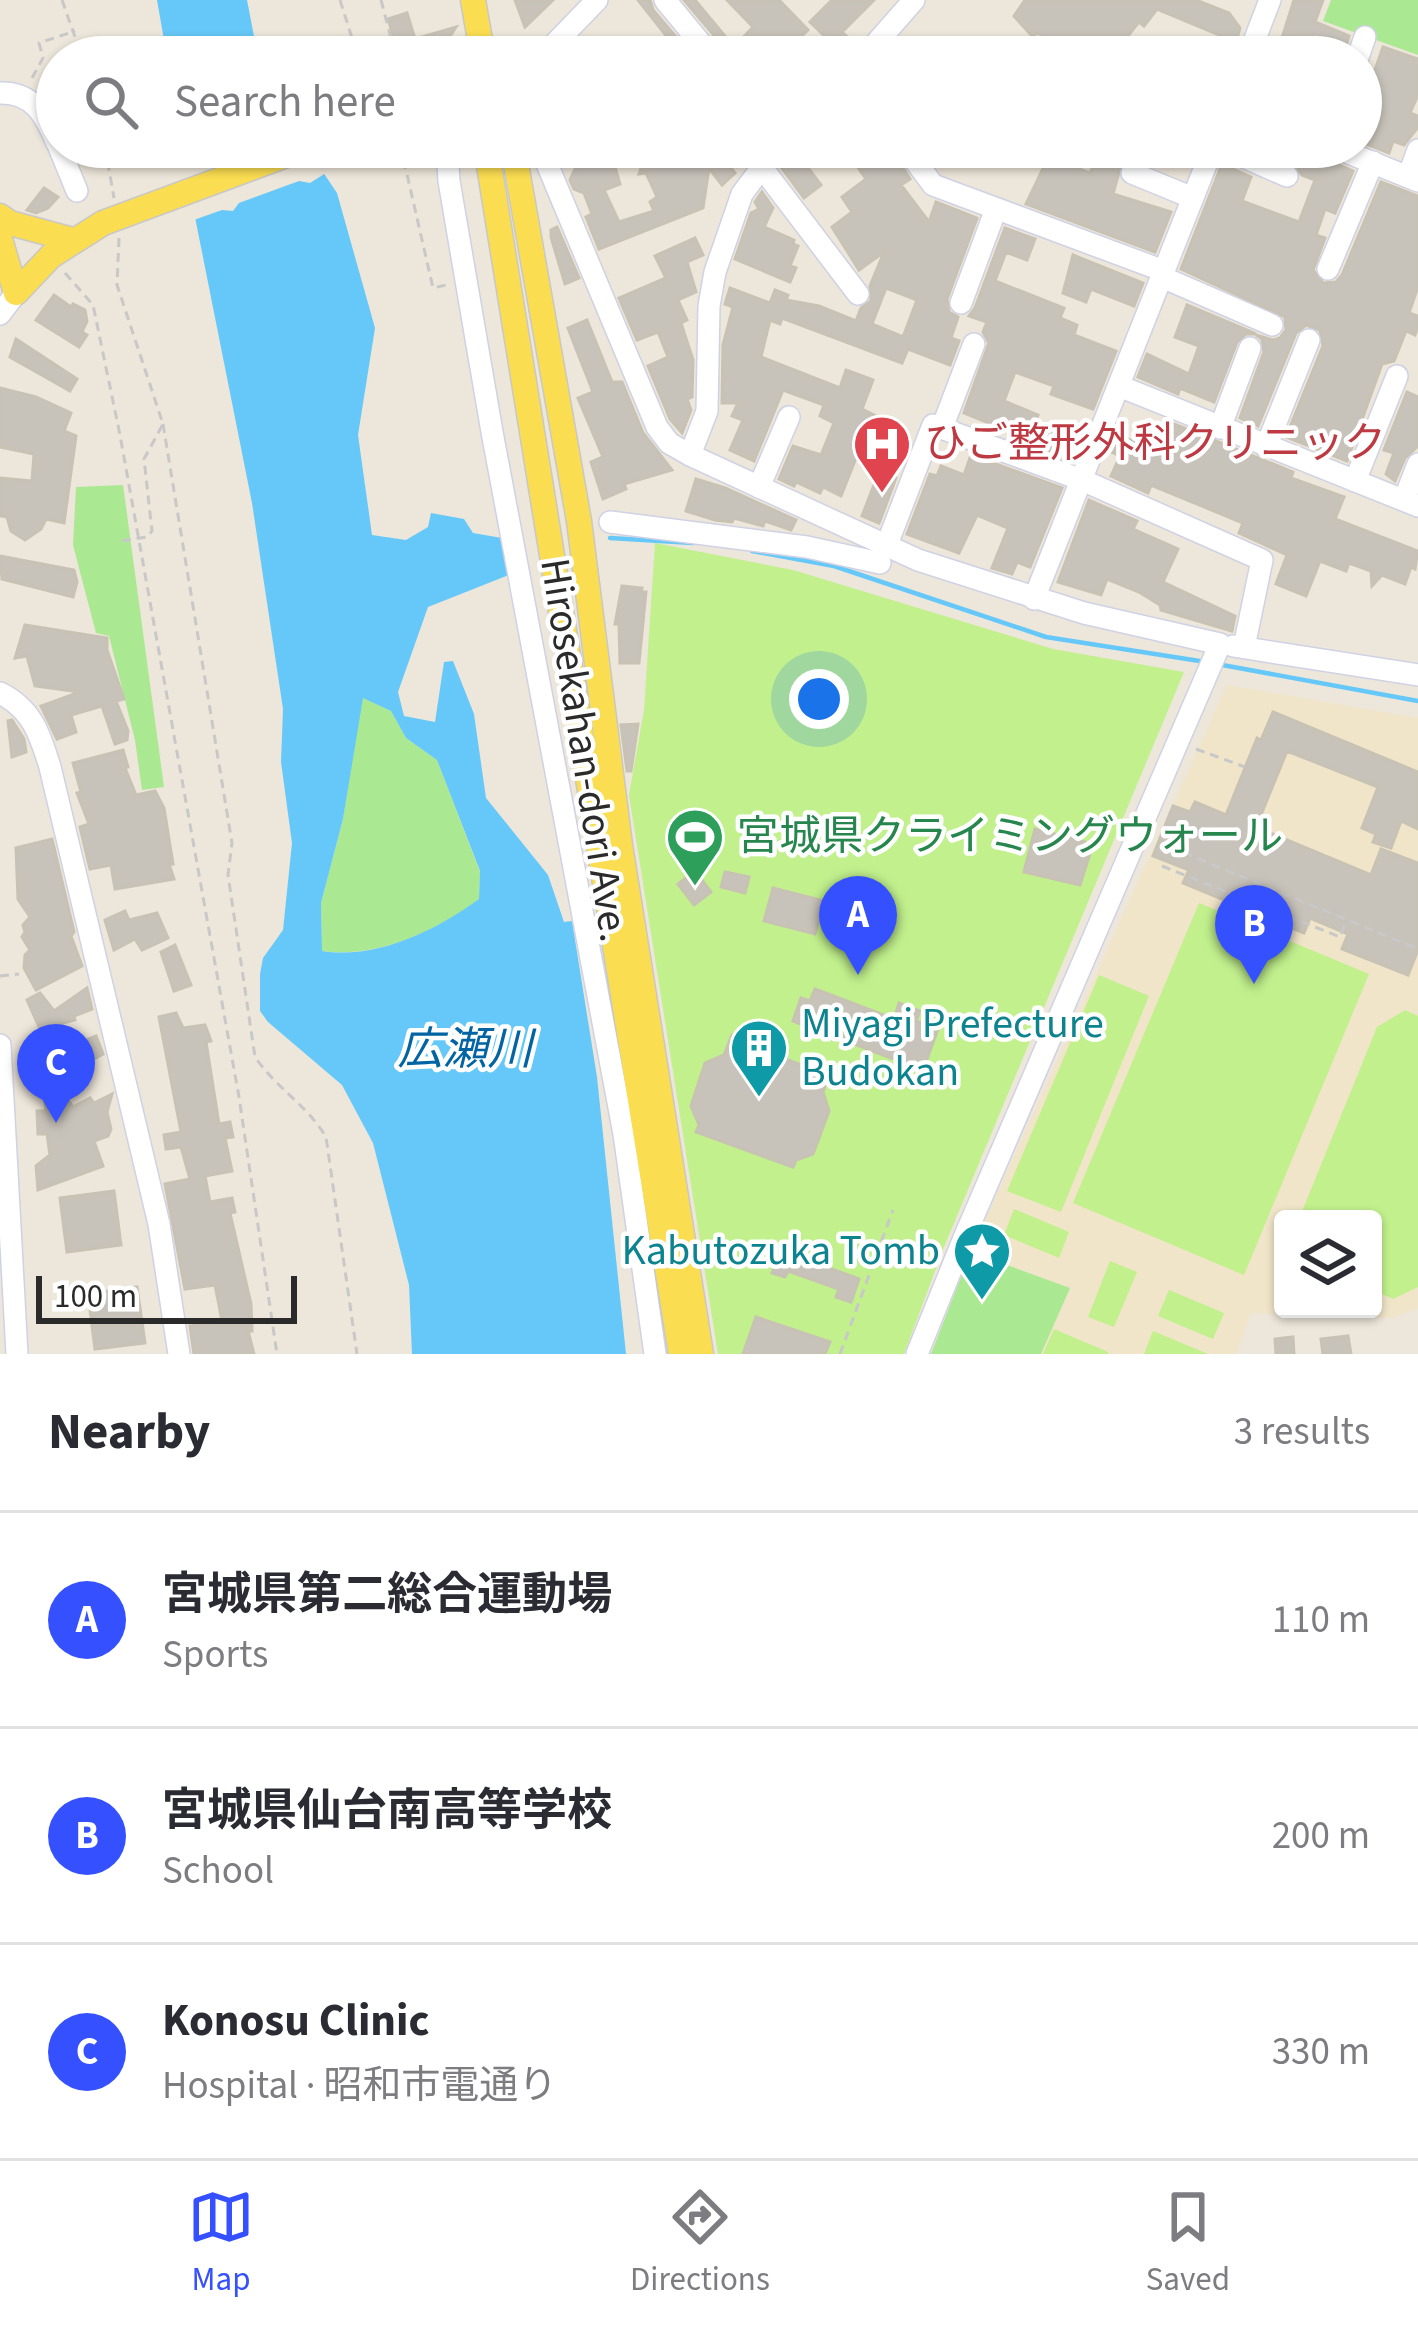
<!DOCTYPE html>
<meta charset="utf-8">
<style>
:root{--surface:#fff;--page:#f2f2f3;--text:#2b2b33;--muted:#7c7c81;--line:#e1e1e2;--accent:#3550ff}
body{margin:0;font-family:"Source Sans 3","Noto Sans JP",sans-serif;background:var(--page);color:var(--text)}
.controls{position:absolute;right:36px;bottom:36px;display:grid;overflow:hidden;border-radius:12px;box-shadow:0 3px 9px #0004}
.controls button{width:108px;height:108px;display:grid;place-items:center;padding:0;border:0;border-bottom:3px solid var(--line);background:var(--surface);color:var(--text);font:60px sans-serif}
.scale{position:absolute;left:36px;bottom:30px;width:261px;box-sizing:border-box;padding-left:12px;border:6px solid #2a2a2a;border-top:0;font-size:33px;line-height:42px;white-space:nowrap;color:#2a2a2a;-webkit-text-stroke:9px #fff;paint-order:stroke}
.you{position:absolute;left:819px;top:699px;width:42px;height:42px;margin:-30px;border:9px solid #fff;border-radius:50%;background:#1a73e8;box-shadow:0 0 0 18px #1a73e833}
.badge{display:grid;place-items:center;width:78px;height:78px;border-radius:50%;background:var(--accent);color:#fff;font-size:39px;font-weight:700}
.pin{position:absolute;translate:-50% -99px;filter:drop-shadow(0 3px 6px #0008)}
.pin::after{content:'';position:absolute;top:63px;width:42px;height:36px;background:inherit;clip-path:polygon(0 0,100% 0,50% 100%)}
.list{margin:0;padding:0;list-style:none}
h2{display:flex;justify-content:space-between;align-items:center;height:156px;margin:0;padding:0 48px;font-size:51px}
h2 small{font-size:39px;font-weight:400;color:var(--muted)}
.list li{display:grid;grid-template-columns:78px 1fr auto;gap:36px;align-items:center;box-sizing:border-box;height:216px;padding:0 48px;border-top:3px solid var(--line)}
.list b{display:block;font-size:45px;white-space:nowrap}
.list p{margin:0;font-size:39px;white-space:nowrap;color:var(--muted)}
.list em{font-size:39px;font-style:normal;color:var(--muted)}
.icon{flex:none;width:66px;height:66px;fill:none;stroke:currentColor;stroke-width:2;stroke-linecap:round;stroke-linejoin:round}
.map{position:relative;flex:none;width:1418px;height:1354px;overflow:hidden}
.search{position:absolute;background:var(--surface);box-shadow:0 3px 9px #0004;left:36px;right:36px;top:36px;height:132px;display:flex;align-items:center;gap:30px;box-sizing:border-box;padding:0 42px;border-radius:66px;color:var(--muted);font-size:45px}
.sheet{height:804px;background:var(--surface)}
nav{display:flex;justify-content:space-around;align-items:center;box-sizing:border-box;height:168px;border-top:3px solid var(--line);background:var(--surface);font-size:33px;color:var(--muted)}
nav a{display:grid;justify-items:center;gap:6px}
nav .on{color:var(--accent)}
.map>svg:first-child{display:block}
.education{fill:#f0e5c8;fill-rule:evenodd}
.green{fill:#abe892}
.pitch{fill:#c1f08d}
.water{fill:#65c8f8;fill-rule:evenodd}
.pier{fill:#ede6da}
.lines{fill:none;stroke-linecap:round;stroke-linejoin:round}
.stream{stroke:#65c8f8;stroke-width:4.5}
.building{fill:#c8c3ba;stroke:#c8c2b4;stroke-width:3;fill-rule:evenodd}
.minor-casing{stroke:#cfd2e4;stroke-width:24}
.major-casing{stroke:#c8c8c8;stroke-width:27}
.path{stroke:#c8c8c8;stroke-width:3;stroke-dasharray:9 6;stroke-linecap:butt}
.minor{stroke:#fff;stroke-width:21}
.major{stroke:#fbdd51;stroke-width:24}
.major-bridge-casing{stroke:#c8c8c8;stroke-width:27;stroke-linecap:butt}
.major-bridge{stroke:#fbdd51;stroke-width:24}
.labels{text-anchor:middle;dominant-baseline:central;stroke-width:9;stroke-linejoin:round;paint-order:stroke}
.health-label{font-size:42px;fill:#be3a42;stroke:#fff;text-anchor:start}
.street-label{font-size:42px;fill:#2a2a2a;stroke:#fff}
.leisure-label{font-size:42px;fill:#27864d;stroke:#fff;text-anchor:start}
.culture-label{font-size:42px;fill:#0d838f;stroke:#fff;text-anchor:start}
.water-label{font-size:45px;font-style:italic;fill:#0364a4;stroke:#fff}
</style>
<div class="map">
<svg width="1418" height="1354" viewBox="0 0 1418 1354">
<rect width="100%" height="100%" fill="#ede6da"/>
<path class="education" d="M1227,685L1418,718V1308L1393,1318L1251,1313L1236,1354H1041L1069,1288L971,1252ZM1283,1219H1373V1309H1283Z"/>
<g class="green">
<polygon points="1331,0 1418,0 1418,55 1323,21"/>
<polygon points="123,485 164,787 142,790 135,740 109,636 96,633 73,545 76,487"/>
<path d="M362,697L391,711L406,738L437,760L480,872L479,899C437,931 376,959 322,951L321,903L343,819Z"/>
<polygon points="971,1252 1070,1288 1041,1354 931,1354"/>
</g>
<g class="pitch">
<polygon points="655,543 793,570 1053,649 1184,672 944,1247 904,1354 718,1354 629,795 644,710"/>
<polygon points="1199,903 1369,974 1244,1275 1073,1203"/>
<polygon points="1099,975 1149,996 1061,1212 1007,1191"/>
<polygon points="1405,1010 1418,1016 1418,1287 1393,1299 1373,1290 1373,1219 1299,1219 1377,1027"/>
<polygon points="1014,1209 1069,1232 1059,1258 1004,1235"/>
<polygon points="1110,1261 1137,1272 1114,1327 1088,1317"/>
<polygon points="1169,1290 1224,1313 1213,1339 1158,1316"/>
<polygon points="1054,1329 1108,1352 1108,1354 1043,1354"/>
<polygon points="1153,1331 1208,1354 1144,1354"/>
</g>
<g class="water">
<polygon points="157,0 247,0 258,57 167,57"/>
<path d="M181,147H306L337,193L375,328L358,435L372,535L406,540L428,527L431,513L464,519L473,533L502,538L519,571L428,607L398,692L404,716L435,722L444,662L453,661L474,714L486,798L548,875L564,922L572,921L597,1077L626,1354H412L409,1285L373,1143L342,1085L268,1022L260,1011V974L263,958L283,930L292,843L281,762L283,709L252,503ZM363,698L391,711L406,738L437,760L480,871L479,899C437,930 376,960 322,951L321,903L343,819Z"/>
</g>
<polygon class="pier" points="203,147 313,147 329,171 310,183 299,181 239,203 233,211 222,210 191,221 178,161 202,153"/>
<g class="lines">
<g class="stream">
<polyline points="610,538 693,543"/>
<polyline points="752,551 834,566 1046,637 1206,662"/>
<polyline points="1217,664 1418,701"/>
</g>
</g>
<g class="building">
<polygon points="515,0 553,0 525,27"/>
<polygon points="638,0 650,0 653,10 693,57 683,57"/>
<polygon points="684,0 695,0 734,47 753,27 727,0 779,0 808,30 780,57 727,57 724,47"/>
<polygon points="832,0 874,0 842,32 854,43 843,54 810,22"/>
<polygon points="1025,0 1196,0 1229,13 1240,28 1236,42 1157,9 1144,26 1139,22 1111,57 1070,57 1047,38 1037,33 1033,37 1014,16"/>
<polygon points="1294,0 1323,0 1315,22 1349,36 1343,57 1305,46 1302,57 1276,57"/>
<polygon points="407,13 415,39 456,27 441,50 419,57 400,57 388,19"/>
<polygon points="999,40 1018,57 981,57"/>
<polygon points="1383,47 1418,59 1418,95 1410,113 1418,116 1418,127 1404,145 1393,141 1389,153 1361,142 1361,84 1369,87"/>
<polygon points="585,147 609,147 620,184 604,190 619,222 654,211 650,202 657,197 646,173 639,174 648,147 752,147 728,164 735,173 722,185 709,168 703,208 599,249 586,217 592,214 584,193 574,189 570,180"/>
<polygon points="792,147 821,185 804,198 781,167"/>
<path d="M844,147H890L910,179L901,185L929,222L936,202L977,218L947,299L949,312L958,317L951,338L959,341L950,365L908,349L902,363L782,318L780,324L770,320L761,357L840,388L846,370L873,380L862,409L878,417L870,434L866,433L841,496L823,487L820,493L796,482L794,486L779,479L793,446L821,455L834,423L820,416L824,405L783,390L754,461L730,450L743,420L732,416L738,403H722L723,345L733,307L725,304L730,288L770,303L775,290L788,295L786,300L819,306L856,321L861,308L871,301L870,286L884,252L859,270L832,227L852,212L842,197L866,179ZM886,288L917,300L903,337L872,324Z"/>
<polygon points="1102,147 1126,147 1113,194 1171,212 1155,252 1026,204 1048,158 1090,173"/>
<polygon points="1258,147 1319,147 1327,160 1353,171 1335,213 1325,209 1316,235 1325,238 1313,270 1323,283 1336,282 1342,275 1381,182 1418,196 1418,287 1409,313 1418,316 1418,327 1415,335 1406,331 1394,361 1382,364 1347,461 1286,437 1323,346 1320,330 1306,325 1296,333 1258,426 1240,418 1264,352 1262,339 1256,335 1273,340 1280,338 1286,330 1285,317 1181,269 1222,164 1251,177 1242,201 1299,222 1315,180 1302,175 1293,162"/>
<polygon points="44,188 58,197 48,208 36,213 27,210"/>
<polygon points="762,192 773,208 764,227 794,240 793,244 798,246 790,266 796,268 790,282 735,259 751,213 759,209 755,202"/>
<polygon points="557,227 579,278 565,284 551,237 551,230"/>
<polygon points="1005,228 1035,239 1027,260 1006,252 995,281 1064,308 1060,318 1077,325 1074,335 1116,351 1093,409 1051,394 1054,386 1015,372 1004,401 1038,415 1035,422 1064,434 1056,454 1028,444 1030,440 964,413 989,343 983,332 987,322 969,316 975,308"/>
<polygon points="695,238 703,255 687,262 696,292 678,300 687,320 681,323 693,360 692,397 687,399 691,410 682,433 670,419 648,366 668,357 658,332 637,340 619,298 666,278 655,256"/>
<polygon points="1073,255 1143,283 1134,306 1091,289 1086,302 1063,293"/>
<polygon points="54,295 71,307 73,304 85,310 87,321 82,332 87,335 79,347 36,320"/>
<polygon points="1187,305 1256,334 1246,334 1237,342 1214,402 1180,388 1178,394 1138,377 1147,354 1189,374 1199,346 1175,337"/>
<polygon points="587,320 612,382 622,382 643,433 672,470 624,484 626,489 603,499 591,462 603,457 578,398 593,392 568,328"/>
<polygon points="16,339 77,379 70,391 10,357"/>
<polygon points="0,388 36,397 71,413 64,431 76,436 64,523 46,519 41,529 25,540 11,531 7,517 1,516 0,478 32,481 34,454 0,447"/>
<polygon points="1407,392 1418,397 1418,446 1405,458 1395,481 1386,474 1394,453 1384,450"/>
<polygon points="1164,420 1293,472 1291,478 1344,497 1335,519 1418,551 1415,569 1411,567 1405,584 1382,575 1372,586 1371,571 1349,563 1346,571 1320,561 1306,596 1276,584 1287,555 1239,533 1243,523 1151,485 1148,493 1111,476 1120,456 1109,451 1116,434 1151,449"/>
<polygon points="971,455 1062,488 1030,567 1017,562 1012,574 992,568 1008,528 977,515 959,553 907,534 930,474 937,476 941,466 964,475"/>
<polygon points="879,472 896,478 879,523 862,516"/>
<polygon points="696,479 725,488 796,520 791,530 765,521 763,526 734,518 732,522 715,520 686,511"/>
<polygon points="1089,500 1137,521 1133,529 1178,549 1163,582 1235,616 1232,631 1161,610 1160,605 1139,592 1107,579 1101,595 1058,582"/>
<polygon points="0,556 74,570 77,582 73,597 2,579"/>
<polygon points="622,586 642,588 641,592 646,592 639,663 620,663 619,624 615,624"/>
<polygon points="25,625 107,638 107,650 124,699 116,701 128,731 127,740 115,744 102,706 71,715 76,732 57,739 41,706 80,692 35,686 27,656 15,658"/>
<polygon points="1273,712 1418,772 1418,829 1401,821 1391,848 1373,842 1376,834 1362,828 1378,787 1287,751 1256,827 1371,875 1381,849 1418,863 1418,950 1408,975 1342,949 1348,934 1310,918 1304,933 1183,883 1189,870 1153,856 1173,806 1190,812 1195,802 1226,815 1257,738 1261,740"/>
<polygon points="12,720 24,739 26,752 12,757 8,721"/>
<polygon points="638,724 631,771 627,771 621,725"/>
<polygon points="123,750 128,767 125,768 136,795 155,791 164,808 173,864 169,864 174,879 115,889 111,865 90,869 80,827 89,824 77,793 81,792 73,763"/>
<polygon points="1035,829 1093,844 1080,885 1024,872"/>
<polygon points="52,839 74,932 71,936 82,966 36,990 24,968 25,955 30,950 22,937 25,932 23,925 30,917 18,899 16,848"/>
<polygon points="695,871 711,892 694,905 678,884"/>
<polygon points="725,872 749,877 745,893 721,887"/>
<polygon points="773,888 824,901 815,934 764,921"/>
<polygon points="125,911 129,920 157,913 168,938 142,950 135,939 114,950 105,920"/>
<polygon points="175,945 191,985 174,991 161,952"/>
<polygon points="87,988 92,1009 74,1016 75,1020 40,1029 27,1000 40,993 54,1011"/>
<polygon points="815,989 894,1019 899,1003 920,1011 916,1021 938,1029 923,1070 793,1021 801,998 810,1001"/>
<polygon points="176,1013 183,1028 205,1025 211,1041 206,1042 219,1124 230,1122 233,1137 225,1138 232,1171 205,1176 210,1202 232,1198 235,1212 230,1213 251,1304 252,1331 248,1331 254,1354 194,1354 190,1326 222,1321 215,1285 185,1289 165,1184 190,1179 181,1147 166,1149 164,1135 181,1132 159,1017"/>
<polygon points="732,1035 769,1043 766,1052 829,1075 823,1092 829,1111 813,1154 796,1160 793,1167 696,1132 699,1125 691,1106 705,1063 724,1055"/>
<polygon points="81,1036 84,1041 96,1036 103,1054 54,1081 41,1059"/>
<polygon points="62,1092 73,1107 90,1098 94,1103 112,1094 107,1112 111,1129 108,1136 94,1141 103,1166 38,1190 36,1166 50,1155 47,1134 38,1134 37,1111 46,1111 45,1101"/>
<polygon points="114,1191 121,1245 67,1252 60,1198"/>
<polygon points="780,1250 859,1279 851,1302 836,1297 839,1289 788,1271 785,1277 772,1273"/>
<polygon points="137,1287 145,1343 95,1349 88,1294"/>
<polygon points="756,1317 830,1342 825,1354 743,1354"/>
<polygon points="1348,1336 1351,1354 1323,1354 1321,1339"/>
<polygon points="1293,1337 1294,1354 1276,1354 1275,1339"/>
</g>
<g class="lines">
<defs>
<g id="minor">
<polyline points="665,0 712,57"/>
<polyline points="542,57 597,0"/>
<polyline points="864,57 914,0"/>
<polyline points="1248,57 1270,0"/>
<polyline points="1358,57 1365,37"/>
<path d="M0,93C33,92 45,115 57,143"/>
<polyline points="59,147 77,191"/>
<polyline points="447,147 449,181 492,432 624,1134 655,1354"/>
<polyline points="540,147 657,427 669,443 690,455"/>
<polyline points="777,147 742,194 715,272 709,306 707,411 690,455 918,560 1084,613 1220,644 964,1238 917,1354"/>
<polyline points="905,147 933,185 1164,271"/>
<polyline points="1221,147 1287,176"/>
<polyline points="1334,147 1418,181"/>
<polyline points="760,165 858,294"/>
<polyline points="1132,173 1193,198"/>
<polyline points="1408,177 1418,150"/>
<polyline points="1328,269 1373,162"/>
<polyline points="1162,277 1272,325"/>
<polyline points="961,303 996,209"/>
<polyline points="0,314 16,293"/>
<polyline points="1119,386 1418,506"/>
<polyline points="942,428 974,344"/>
<polyline points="1220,428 1250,348"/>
<polyline points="1266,447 1309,340"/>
<polyline points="1355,481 1397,376"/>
<polyline points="759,487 789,417"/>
<polyline points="1404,500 1418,464"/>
<polyline points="610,522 807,547 880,563"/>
<polyline points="886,547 933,425 1082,480 1262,560 1244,647"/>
<polyline points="1034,599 1213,147"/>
<polyline points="1233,646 1418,675"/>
<path d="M0,693C32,709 40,734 50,767L159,1224L179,1354"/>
<polyline points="0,1045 17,1354"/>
</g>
<g id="major">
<polyline points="473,0 483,57"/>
<polyline points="486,147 681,1354"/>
<polyline points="513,147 579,521 620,845 701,1354"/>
<polyline points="0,216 10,223 73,240"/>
<polyline points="0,239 16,293 51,256 103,223"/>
</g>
</defs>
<use href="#minor" class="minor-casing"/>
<use href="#major" class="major-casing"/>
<g class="path">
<polyline points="62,0 82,57"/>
<polyline points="340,0 358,57"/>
<polyline points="381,0 396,57"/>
<polyline points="32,78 43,58 39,43 75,31"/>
<polyline points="105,147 114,198"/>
<polyline points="396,147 406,170 433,288 446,285"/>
<polyline points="119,238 117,285 163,424 144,459 152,531 147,537 120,541"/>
<polyline points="65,273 93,305 120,435 239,1097 277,1354"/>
<path d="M163,424L232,843L228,875L255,1057C276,1088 307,1105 326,1137L357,1354"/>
<polyline points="1196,749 1245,767"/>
<polyline points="1170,847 1418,949"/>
<polyline points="1162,866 1340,937 1346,921"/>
<polyline points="0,976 19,974"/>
<polyline points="840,1354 893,1210"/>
</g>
<use href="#minor" class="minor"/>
<use href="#major" class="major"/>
<defs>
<polyline id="major-bridge" points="103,223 308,147"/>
</defs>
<use href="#major-bridge" class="major-bridge-casing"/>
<use href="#major-bridge" class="major-bridge"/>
</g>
<defs>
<symbol id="hospital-pin" viewBox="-11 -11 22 30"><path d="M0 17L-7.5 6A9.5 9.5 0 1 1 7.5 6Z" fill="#e0444e" stroke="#fff"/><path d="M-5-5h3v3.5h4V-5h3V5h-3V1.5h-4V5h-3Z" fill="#fff"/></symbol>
<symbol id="stadium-pin" viewBox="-11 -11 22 30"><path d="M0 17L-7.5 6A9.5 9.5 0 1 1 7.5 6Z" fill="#2e9e5b" stroke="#fff"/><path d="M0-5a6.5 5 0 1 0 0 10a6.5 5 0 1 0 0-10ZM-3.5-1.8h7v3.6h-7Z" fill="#fff"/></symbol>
<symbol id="building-pin" viewBox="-11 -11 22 30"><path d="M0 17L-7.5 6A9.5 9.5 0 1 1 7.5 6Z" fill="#0f9aa8" stroke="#fff"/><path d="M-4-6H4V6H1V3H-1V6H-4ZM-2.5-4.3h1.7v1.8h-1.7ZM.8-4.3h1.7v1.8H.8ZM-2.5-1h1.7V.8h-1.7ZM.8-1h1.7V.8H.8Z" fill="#fff"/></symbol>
<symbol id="sight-pin" viewBox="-11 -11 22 30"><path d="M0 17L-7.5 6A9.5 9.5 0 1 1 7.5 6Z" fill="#0f9aa8" stroke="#fff"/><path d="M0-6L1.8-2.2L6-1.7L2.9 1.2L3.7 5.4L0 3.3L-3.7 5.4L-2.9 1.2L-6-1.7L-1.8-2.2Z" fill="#fff"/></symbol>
</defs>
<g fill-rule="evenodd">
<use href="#hospital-pin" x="849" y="411" width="66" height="90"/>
<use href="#stadium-pin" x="662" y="804" width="66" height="90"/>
<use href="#building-pin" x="726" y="1015" width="66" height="90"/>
<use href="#sight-pin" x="949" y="1218" width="66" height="90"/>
</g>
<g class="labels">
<g class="health-label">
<text x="924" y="444">ひご整形外科クリニック</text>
</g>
<g class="street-label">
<text transform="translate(584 750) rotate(81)">Hirosekahan-dori Ave.</text>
</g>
<g class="leisure-label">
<text x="737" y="837">宮城県クライミングウォール</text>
</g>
<g class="culture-label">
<text x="801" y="1024">Miyagi Prefecture<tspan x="801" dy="48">Budokan</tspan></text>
<text x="940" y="1251" text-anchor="end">Kabutozuka Tomb</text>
</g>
<g class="water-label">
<text x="465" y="1050">広瀬川</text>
</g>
</g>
</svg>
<div class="controls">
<button><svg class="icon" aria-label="layers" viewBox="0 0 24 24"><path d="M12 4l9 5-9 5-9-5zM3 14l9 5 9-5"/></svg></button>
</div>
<div class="scale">100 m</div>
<div class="you"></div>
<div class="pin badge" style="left:858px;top:975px">A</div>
<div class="pin badge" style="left:1254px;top:984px">B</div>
<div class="pin badge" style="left:56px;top:1123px">C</div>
<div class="search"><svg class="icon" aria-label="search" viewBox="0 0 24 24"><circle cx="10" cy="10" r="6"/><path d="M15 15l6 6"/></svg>Search here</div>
</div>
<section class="sheet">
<h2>Nearby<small>3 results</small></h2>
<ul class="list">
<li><span class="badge">A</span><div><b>宮城県第二総合運動場</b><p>Sports</p></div><em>110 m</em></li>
<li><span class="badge">B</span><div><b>宮城県仙台南高等学校</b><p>School</p></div><em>200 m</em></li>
<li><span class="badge">C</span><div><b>Konosu Clinic</b><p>Hospital · 昭和市電通り</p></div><em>330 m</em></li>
</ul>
</section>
<nav>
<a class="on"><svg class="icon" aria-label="map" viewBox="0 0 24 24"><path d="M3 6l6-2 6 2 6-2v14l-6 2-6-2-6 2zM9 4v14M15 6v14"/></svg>Map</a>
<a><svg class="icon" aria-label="directions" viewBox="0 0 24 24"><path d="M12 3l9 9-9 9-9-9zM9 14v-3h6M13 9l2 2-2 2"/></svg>Directions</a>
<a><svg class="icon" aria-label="saved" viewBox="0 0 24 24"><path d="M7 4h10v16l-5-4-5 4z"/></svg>Saved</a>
</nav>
